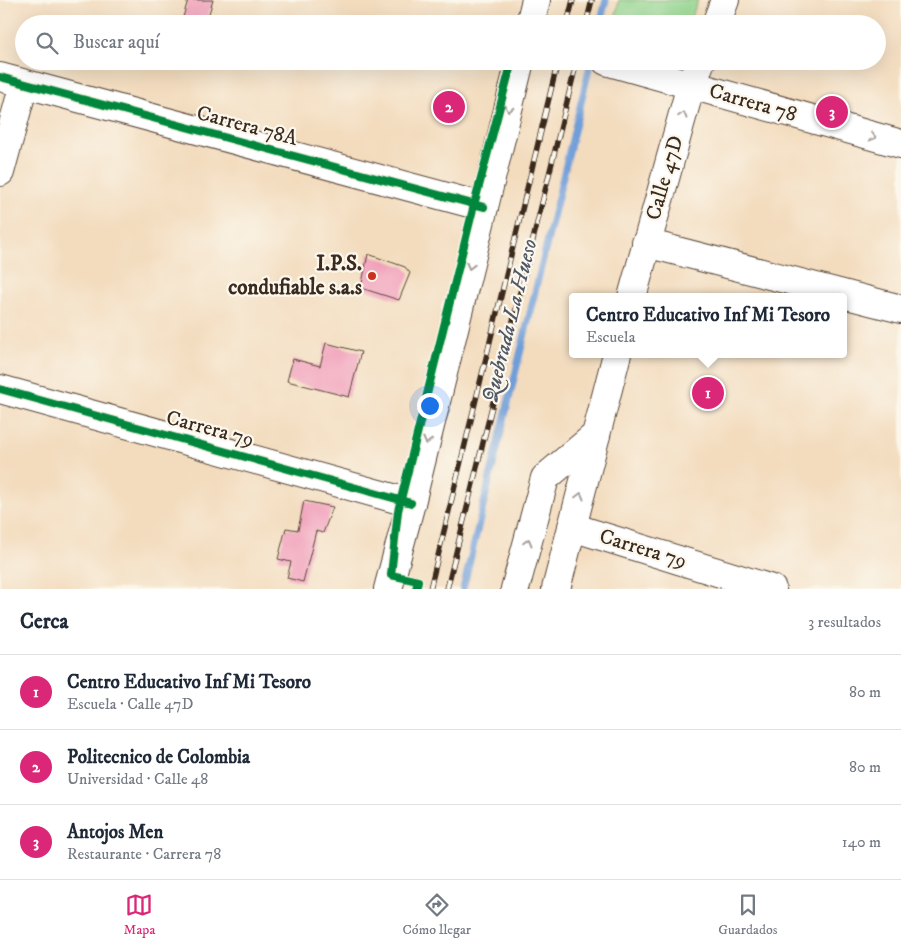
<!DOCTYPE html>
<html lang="es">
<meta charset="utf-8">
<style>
:root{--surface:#fff;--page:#f6f6f7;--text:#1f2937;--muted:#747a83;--line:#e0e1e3;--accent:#db2777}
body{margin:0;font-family:"IM FELL DW Pica",serif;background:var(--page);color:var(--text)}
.you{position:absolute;left:429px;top:405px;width:18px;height:18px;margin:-12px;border:4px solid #fff;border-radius:50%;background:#1a73e8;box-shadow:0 0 0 8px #1a73e833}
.badge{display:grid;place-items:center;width:32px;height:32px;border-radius:50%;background:var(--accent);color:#fff;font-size:16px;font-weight:700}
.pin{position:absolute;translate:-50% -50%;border:2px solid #fff;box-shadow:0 1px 5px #0006}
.popup{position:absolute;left:569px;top:293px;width:278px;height:65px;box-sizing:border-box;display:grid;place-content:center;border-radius:5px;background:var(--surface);filter:drop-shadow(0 1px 4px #0005);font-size:16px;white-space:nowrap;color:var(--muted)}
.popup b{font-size:19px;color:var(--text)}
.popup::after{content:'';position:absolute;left:50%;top:100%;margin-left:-10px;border:10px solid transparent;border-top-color:var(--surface)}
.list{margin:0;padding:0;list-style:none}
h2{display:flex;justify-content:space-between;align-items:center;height:65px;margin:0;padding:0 20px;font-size:21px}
h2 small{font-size:16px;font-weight:400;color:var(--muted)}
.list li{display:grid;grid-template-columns:32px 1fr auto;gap:15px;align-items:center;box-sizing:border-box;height:75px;padding:0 20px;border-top:1px solid var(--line)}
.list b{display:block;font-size:19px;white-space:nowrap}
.list p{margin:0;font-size:16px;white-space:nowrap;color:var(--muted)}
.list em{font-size:16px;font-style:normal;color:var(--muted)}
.icon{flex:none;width:28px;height:28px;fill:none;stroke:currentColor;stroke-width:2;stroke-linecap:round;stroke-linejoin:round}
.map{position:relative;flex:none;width:901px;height:589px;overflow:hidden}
.search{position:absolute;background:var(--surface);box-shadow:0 5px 20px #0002;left:15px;right:15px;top:15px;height:55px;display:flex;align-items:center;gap:12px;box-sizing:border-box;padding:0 18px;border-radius:28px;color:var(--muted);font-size:19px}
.sheet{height:290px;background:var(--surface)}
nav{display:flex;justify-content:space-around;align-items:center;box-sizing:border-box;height:70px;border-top:1px solid var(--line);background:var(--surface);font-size:14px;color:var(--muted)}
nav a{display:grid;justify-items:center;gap:2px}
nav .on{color:var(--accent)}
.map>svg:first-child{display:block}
.green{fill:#92d68e;stroke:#668056}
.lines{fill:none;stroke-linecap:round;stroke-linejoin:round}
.stream{stroke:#709ed8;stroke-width:7}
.building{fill:#f19fba}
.minor-casing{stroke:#574536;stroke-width:30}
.major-casing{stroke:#574536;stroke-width:30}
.minor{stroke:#fff;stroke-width:28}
.major{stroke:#fff;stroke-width:28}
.rail-casing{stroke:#3b2a1e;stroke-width:5.5}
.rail{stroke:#fbf7ec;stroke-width:4;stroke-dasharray:11;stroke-linecap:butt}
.cycleway-casing{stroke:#fbf7ec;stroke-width:11}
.cycleway{stroke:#00873e;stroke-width:8}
.oneway{stroke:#a79f9a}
.poi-dot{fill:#c8321e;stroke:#fbf7ec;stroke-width:2}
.labels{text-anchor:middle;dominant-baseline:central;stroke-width:4.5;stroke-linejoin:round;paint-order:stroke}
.street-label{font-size:21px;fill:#3b2a1e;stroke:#fbf7ec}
.poi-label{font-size:21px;font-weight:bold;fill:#3b2a1e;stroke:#fbf7ec;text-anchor:end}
.water-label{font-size:22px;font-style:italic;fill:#505868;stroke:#fbf7ec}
</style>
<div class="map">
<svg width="901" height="589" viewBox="0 0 901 589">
<rect width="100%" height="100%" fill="#fbf7ec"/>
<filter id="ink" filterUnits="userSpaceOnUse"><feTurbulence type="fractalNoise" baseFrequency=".02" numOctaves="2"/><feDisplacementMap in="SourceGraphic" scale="10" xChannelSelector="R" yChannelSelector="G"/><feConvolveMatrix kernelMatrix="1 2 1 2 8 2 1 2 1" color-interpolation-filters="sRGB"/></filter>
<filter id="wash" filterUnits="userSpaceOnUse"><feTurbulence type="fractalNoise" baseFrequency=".0096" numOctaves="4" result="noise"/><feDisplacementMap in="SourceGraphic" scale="20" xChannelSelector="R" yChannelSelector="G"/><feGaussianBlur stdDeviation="1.12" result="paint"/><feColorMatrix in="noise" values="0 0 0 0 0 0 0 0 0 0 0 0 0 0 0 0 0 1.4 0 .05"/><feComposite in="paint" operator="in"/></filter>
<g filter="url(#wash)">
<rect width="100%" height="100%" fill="#f3dcbe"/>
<polygon class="green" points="619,0 698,0 689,24 614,24"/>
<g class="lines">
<g class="stream">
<polyline points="600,24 606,0"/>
<polyline points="463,589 591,61"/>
</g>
</g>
<g id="blocks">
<g class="building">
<polygon points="188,0 213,0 206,24 181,24"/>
<polygon points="368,254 405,267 410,273 399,300 361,288"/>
<polygon points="326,343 361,352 349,397 287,381 293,359 320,366"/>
<polygon points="304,501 333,507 323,533 316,531 303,582 287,578 291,562 278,559 286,528 298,530"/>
</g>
</g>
</g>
<g filter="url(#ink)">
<use href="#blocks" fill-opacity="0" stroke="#574536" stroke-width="1"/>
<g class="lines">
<defs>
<g id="minor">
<polyline points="606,61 901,144"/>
<polyline points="0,77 484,207"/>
<polyline points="0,172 24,84"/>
<polyline points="646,243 901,309"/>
<polyline points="0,389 411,503"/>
<polyline points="572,527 772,589"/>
<polyline points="515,589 545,478 596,435"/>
</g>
<g id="major">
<polyline points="530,24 536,0"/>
<polyline points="716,24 725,0"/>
<polyline points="632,297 691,85 701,61"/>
<polyline points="388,589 411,503 520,61"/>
<polyline points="556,589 617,354"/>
</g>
</defs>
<use href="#minor" class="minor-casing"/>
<use href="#major" class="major-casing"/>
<use href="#minor" class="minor"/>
<use href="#major" class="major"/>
<defs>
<g id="rail">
<polyline points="567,24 573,0"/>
<polyline points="586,24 592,0"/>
<polyline points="430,589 558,61"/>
<polyline points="447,589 577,61"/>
</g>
</defs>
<use href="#rail" class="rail-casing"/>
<use href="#rail" class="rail"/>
<defs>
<g id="cycleway">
<polyline points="0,77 484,207"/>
<polyline points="0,389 411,503"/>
<polyline points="416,589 418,581 391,575 398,511 474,205 512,61"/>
</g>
</defs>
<use href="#cycleway" class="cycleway-casing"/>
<use href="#cycleway" class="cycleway"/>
</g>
<defs><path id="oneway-chevron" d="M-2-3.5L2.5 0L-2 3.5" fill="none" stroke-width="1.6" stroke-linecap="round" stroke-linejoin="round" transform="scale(1.25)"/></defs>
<g class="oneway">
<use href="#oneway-chevron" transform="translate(509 109) rotate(104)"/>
<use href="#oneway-chevron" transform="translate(683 115) rotate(-74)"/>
<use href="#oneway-chevron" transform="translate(873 137) rotate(16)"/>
<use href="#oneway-chevron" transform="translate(470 266) rotate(104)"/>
<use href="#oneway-chevron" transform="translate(427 441) rotate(104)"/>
<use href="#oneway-chevron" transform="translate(580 496) rotate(-75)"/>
<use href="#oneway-chevron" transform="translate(528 542) rotate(-75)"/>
</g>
</g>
<circle class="poi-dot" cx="372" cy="276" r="5"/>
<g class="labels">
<g class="street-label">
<text transform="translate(753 103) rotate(16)">Carrera 78</text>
<text transform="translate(247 126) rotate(15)">Carrera 78A</text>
<text transform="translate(665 178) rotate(-74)">Calle 47D</text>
<text transform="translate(210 429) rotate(15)">Carrera 79</text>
<text transform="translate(643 549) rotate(17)">Carrera 79</text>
</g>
<g class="poi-label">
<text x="362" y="264">I.P.S.<tspan x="362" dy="24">condufiable s.a.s</tspan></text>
</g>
<g class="water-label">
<text transform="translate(510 321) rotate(-76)">Quebrada La Hueso</text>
</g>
</g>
</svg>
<div class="you"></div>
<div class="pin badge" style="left:708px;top:393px">1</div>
<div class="popup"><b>Centro Educativo Inf Mi Tesoro</b>Escuela</div>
<div class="pin badge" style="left:449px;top:107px">2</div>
<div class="pin badge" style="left:832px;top:112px">3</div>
<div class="search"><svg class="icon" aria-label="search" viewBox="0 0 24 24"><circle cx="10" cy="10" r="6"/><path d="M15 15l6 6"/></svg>Buscar aquí</div>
</div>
<section class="sheet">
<h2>Cerca<small>3 resultados</small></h2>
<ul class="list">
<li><span class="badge">1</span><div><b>Centro Educativo Inf Mi Tesoro</b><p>Escuela · Calle 47D</p></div><em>80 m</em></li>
<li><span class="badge">2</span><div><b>Politecnico de Colombia</b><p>Universidad · Calle 48</p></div><em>80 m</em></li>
<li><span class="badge">3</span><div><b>Antojos Men</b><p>Restaurante · Carrera 78</p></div><em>140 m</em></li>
</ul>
</section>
<nav>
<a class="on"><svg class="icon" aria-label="map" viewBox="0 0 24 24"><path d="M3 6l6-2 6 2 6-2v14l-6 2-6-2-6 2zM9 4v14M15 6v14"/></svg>Mapa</a>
<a><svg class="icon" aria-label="directions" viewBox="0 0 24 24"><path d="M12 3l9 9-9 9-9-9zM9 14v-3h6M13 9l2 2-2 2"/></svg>Cómo llegar</a>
<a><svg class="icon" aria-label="saved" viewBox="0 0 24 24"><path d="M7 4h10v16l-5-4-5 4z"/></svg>Guardados</a>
</nav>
